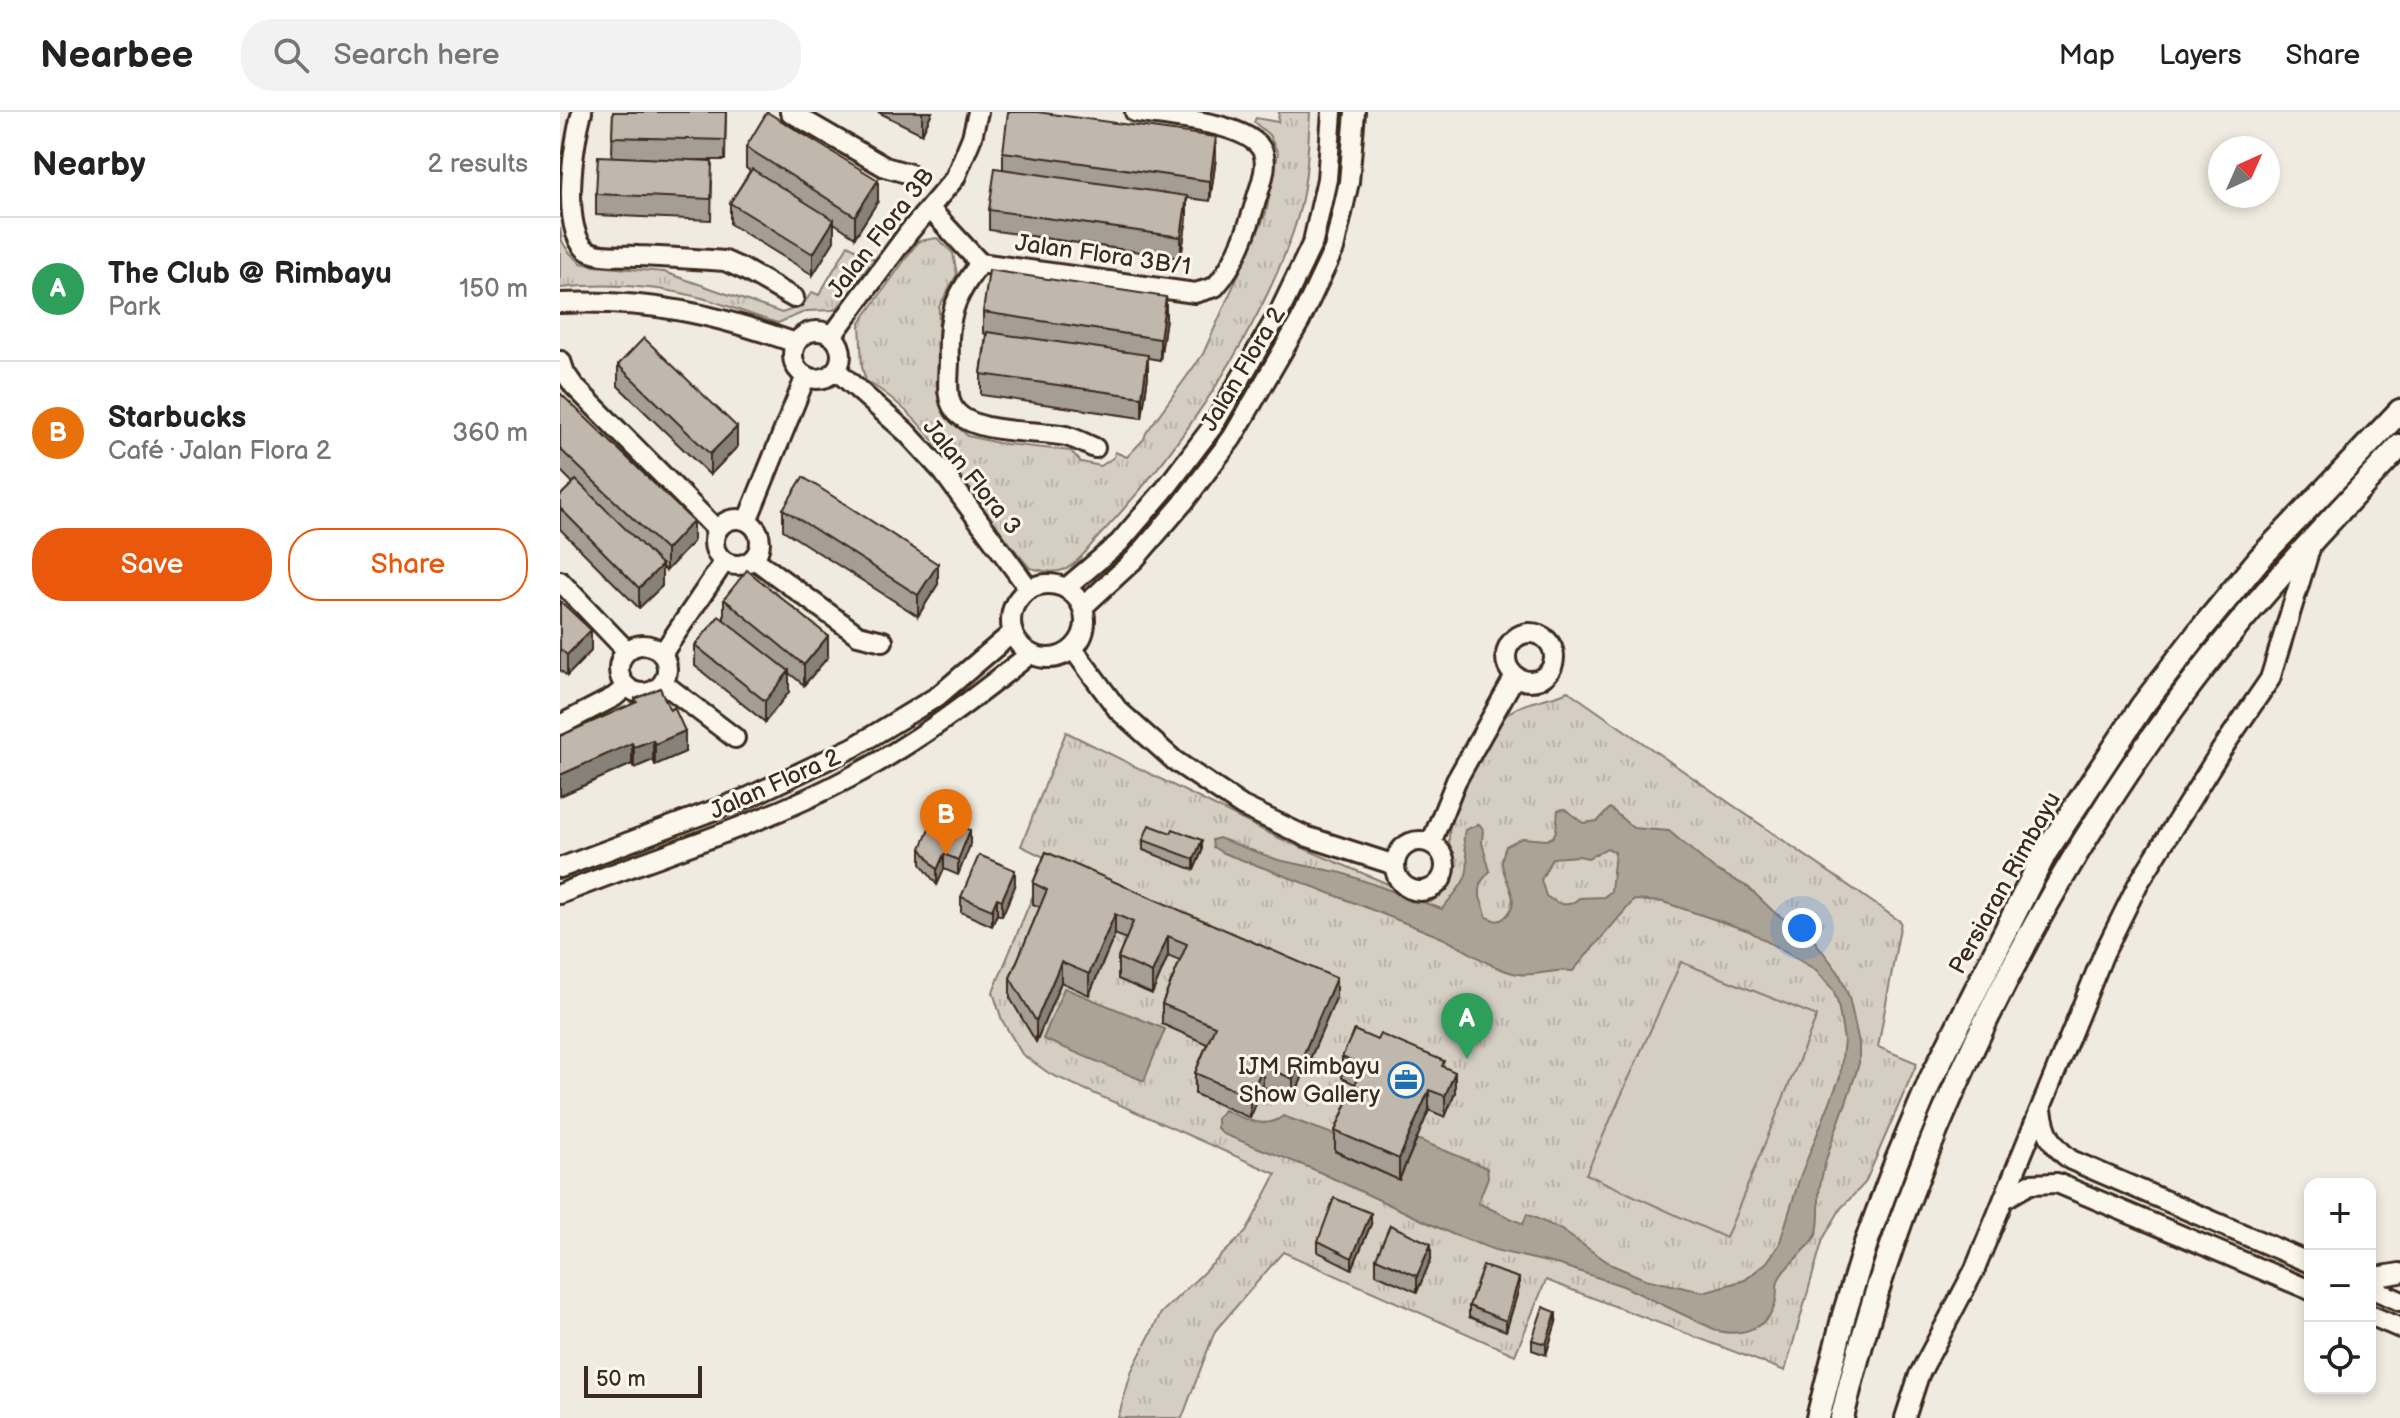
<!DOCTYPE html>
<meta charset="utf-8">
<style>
:root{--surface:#fff;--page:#f2f2f2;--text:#222;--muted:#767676;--line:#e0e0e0;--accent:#ea580c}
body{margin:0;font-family:"Balsamiq Sans",sans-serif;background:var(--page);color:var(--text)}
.controls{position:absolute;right:24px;bottom:24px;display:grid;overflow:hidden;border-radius:16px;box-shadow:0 4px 12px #0003}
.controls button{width:72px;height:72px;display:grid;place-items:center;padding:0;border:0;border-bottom:2px solid var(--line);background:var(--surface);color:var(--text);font:40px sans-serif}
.compass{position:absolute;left:1648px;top:24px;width:72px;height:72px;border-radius:50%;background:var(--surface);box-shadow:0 4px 12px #0003;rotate:45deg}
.scale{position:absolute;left:24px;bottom:20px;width:118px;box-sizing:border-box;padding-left:8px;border:4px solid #3b2a1e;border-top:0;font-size:22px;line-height:28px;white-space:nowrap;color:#3b2a1e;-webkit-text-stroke:6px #fbf7ec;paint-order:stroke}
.you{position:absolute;left:1242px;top:816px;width:28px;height:28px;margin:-20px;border:6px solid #fff;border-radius:50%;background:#1a73e8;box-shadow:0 0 0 12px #1a73e833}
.badge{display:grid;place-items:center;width:52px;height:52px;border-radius:50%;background:var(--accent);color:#fff;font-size:26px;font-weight:700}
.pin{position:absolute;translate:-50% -66px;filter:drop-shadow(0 2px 4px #0008)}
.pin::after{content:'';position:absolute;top:42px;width:28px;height:24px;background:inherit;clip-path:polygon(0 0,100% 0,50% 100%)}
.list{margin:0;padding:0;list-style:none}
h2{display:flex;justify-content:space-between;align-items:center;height:104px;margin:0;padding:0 32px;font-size:34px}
h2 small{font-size:26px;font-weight:400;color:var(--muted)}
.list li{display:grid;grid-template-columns:52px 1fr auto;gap:24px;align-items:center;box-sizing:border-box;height:144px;padding:0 32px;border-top:2px solid var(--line)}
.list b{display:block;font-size:30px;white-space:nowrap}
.list p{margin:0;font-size:26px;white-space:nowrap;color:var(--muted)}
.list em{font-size:26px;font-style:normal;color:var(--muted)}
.actions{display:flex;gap:16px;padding:24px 32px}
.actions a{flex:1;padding:18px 0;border:2px solid var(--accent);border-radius:32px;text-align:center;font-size:28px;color:var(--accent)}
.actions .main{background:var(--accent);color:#fff}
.icon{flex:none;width:44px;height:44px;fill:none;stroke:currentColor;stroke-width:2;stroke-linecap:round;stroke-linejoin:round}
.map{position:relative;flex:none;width:1840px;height:1306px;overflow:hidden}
header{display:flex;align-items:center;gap:48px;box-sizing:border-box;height:112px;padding:0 40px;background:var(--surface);border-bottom:2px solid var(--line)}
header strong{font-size:38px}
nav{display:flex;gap:44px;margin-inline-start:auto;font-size:28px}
.search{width:560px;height:72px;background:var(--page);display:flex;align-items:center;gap:20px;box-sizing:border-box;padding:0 28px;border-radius:32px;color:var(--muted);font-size:30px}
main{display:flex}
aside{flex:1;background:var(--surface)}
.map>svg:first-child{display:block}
.grass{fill:url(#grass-tufts);stroke:#887c70;stroke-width:2}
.garden{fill:#d5cec3;stroke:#887c70;stroke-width:2}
.water{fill:#aca397;stroke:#7f7367;stroke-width:2;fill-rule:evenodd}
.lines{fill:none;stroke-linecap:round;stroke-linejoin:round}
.minor-casing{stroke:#3b2a1e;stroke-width:24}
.major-casing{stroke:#3b2a1e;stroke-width:28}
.minor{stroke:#fbf7ec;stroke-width:18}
.major{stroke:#fbf7ec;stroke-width:22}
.wall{fill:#a59e95;stroke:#3b2a1e;stroke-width:2}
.shaded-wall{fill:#868179;stroke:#3b2a1e;stroke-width:2}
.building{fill:#c0b8ad;stroke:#3b2a1e;stroke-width:2}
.labels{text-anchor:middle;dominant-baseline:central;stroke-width:6;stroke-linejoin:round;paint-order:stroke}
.street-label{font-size:24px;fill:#3b2a1e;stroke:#fbf7ec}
.poi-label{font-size:24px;fill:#3b2a1e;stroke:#fbf7ec;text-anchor:end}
</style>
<header>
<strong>Nearbee</strong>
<div class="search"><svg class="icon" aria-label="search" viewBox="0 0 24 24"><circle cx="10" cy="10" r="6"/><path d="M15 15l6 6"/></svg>Search here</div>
<nav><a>Map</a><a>Layers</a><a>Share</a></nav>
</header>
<main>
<aside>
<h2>Nearby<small>2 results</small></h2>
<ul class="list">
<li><span class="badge" style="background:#2e9e5b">A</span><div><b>The Club @ Rimbayu</b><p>Park</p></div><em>150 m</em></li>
<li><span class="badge" style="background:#e8710a">B</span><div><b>Starbucks</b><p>Café · Jalan Flora 2</p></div><em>360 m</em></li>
</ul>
<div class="actions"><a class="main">Save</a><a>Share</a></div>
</aside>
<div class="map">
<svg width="1840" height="1306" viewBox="0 0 1840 1306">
<defs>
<pattern id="grass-tufts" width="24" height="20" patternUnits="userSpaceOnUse" patternTransform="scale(2)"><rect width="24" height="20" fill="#d5cec3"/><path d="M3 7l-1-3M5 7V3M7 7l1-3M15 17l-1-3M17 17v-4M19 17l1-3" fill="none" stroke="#b8b1a7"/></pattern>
</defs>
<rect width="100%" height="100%" fill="#f0ebe0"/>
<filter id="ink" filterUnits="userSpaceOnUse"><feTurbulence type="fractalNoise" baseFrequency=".0125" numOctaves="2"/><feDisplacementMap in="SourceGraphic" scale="16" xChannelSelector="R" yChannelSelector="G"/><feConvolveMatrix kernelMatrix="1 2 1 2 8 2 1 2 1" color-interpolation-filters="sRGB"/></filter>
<g filter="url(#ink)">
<g class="grass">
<path d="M719,0H750C748,41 747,81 733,120C696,226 617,342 540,423C530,433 519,451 506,457C494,462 482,459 470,456C417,398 376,308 306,269L302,255L300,211L354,135L359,129L377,126L393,141L397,162L379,195L377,280L386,305L408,324L438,331L511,339L521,350L541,354L554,345L555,340L567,345L584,327L586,321L643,242L706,101L718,41L709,23L694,10L696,6L718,10Z"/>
<path d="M0,116L2,129L8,139L21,151L34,154L104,160L222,201L242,194L252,180L259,183L288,133L314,147L279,195L273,198L247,199L218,211C192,204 168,193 142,186C97,174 46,171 0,176Z"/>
<path d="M1008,579L1341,810L1318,935L1357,951L1305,1071L1281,1096L1263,1127L1225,1259L986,1168L955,1243L723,1140L655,1219L622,1306H558L572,1258L601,1201L686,1120L716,1062L490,962L462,942L442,908L433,880L488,747L461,734L506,620L719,726L871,790C915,754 883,752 890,714C893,695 936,610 950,600C967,588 989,588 1008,579Z"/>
</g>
<polygon class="garden" points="1121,850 1257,904 1166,1126 1026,1062"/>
<g class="water">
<path d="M1050,696L1073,716L1109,719L1154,757L1188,775L1215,801L1250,823L1279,861L1289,885L1299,931V951C1288,991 1267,1033 1260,1074C1257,1090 1262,1108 1256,1123C1249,1138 1229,1149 1220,1165C1215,1173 1218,1179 1216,1188C1211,1215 1182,1225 1158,1219L1063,1174L1000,1153L935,1138L892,1122L753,1057L663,1022L657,1016V1006L664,998C683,1006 705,1019 723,1004L781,1025L775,1040L839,1068L857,1027L927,1056L928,1065L918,1091L963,1112L967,1102L1000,1117L1052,1153L1085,1167L1143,1180L1185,1168L1207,1150L1219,1133L1240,1065L1280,965L1284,928L1278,892L1273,878L1256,858L1189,819L1103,790L1074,788L1013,859C994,856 976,865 958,862C930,857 906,836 880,825C808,796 736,767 663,741L653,735L652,728L659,726L718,748L782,761L882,797C896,779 911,768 907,744C905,734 902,729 905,718L919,712L923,717L922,731L930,759L920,771V785L927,805C933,808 938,811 944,806C964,790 944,770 942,752C941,746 944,740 946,734L962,726L987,728L993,725L996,719L998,698L1005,697L1023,711L1038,709ZM1047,736L1055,740L1051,779L1044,785L1019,786C1008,797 997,792 986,784L981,768L992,746L1019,744L1028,746Z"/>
<polygon points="504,876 605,917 584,969 483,927"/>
</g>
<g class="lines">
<defs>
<g id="minor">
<path d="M22,0C13,32 0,121 28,139C42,146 62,143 78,144C107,145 136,147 165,149L183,157L234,186"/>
<polyline points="230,0 325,55 350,62"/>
<path d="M370,97L420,151L635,181L655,175C675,153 687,120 695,92C699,76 710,54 702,38C687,10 605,5 575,0"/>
<path d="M420,151C394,186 387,204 389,248C389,263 385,285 394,297C411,323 478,318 506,324C517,327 526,332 535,336"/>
<path d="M0,191C91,188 151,201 236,231"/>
<circle cx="257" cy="243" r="24"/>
<polyline points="272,224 349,120 395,66 412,25 418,0"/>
<polyline points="1,249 5,261 14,274 157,418"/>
<polyline points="276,258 346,320 383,360 469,477"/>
<circle cx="177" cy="430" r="23"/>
<polyline points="187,409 246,264"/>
<polyline points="194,447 298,523 323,529"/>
<polyline points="0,469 67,539"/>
<circle cx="488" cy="509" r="37"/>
<polyline points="506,476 559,431 606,376 653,314 720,199 753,130 767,67 772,0"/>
<polyline points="523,495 575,447 623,391 672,326 740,209 774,137 789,70 795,0"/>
<circle cx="970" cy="545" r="24"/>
<circle cx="83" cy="557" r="24"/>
<polyline points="513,537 558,598 615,649 682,694 745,724 835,753"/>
<polyline points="102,542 164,450"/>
<polyline points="103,571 175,626"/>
<polyline points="0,613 54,585 66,575"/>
<circle cx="860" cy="754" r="25"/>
<polyline points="871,731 896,669 955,564"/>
<polyline points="0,756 189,685 294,635 378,584 452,521"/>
<path d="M0,782C96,743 197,715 289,666C355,632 412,588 470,542"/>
<path d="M1482,998C1485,1020 1492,1034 1511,1048L1750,1151"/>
<polyline points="1444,1087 1470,1072 1497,1071 1750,1178"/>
<polyline points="1810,1166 1840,1161"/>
<polyline points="1810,1176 1840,1189"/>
<polyline points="1810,1203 1840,1216"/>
<polyline points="1345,1306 1359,1263 1415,1157 1544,841 1578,772 1660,640 1710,567 1752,430"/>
</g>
<g id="major">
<polyline points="1258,1306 1284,1203 1306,1131 1337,1048 1371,967 1485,741 1582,594 1639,520 1700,446 1840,299"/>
<path d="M1282,1306C1341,1055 1468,791 1622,584C1688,495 1764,415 1840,334"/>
</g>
</defs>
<use href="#minor" class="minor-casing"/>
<use href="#major" class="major-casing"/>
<use href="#minor" class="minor"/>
<use href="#major" class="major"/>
</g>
<g class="wall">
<polygon points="53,0 166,0 165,48 130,48 152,69 151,108 36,103 36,82 52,44"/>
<polygon points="318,0 372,0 362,22"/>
<polygon points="186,35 318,89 295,125 274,111 274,129 253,163 170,112 170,91 190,59 186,56"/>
<polygon points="443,40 656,46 650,89 627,86 627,104 621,146 429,118 429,98 443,57"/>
<polygon points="423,200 606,206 600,248 588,246 588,264 582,306 421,283 421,262 426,222 423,221"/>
<polygon points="58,253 177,335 150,363 58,274"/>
<polygon points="0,281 133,430 106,459 102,455 102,474 79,496 0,417 0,384 13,371 0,358"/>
<polygon points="223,397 378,472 358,504 223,418"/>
<polygon points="164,487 268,545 244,573 229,561 229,580 205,610 135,554 135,533 164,508"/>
<polygon points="0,489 31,539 7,564 0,558"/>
<polygon points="75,587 125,640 95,653 93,648 74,656 72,652 0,684 75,591"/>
<polygon points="583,728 642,739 634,758 583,738"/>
<polygon points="410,733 398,763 384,757 377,773 361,752 361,736"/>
<polygon points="486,740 776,886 733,987 703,975 690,1006 635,982 635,961 647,932 602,912 602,892 620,849 608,844 592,882 558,867 558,846 566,827 555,822 529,883 501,870 476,930 450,886 450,866 480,795 473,792 473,771"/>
<polygon points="455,774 442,804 437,802 432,814 401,800 401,785"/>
<polygon points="782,945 884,955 895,981 885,1005 869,998 839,1068 775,1039 775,1019 795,972 782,966"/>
<polygon points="811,1112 792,1157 758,1140 758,1129"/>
<polygon points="816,1146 871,1147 857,1180 816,1162"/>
<polygon points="959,1176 946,1219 909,1205 909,1194"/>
<polygon points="996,1210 986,1243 972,1238 972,1228"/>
</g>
<g class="shaded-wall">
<polygon points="362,0 372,0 362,22"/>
<polygon points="656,25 656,46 650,89 650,69"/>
<polygon points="318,68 318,89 295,125 295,104"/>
<polygon points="627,84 627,104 621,146 621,125"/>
<polygon points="274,108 274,129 253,163 253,142"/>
<polygon points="606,185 606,206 600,248 600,227"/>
<polygon points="588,243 588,264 582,306 582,285"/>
<polygon points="177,315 177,335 150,363 150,342"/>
<polygon points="133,409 133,430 106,459 106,438"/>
<polygon points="378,452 378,472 358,504 358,483"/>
<polygon points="102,453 102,474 79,496 79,476"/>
<polygon points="31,518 31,539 7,564 7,543"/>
<polygon points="268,524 268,545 244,573 244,553"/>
<polygon points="229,559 229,580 205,610 205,589"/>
<polygon points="125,619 125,640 95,653 95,632"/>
<polygon points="93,628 93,648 74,656 74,635"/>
<polygon points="72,631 72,652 0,684 0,663"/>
<polygon points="410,718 410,733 398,763 398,748"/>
<polygon points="642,728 642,739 634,758 634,747"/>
<polygon points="384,742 384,757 377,773 377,758"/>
<polygon points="455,758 455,774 442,804 442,788"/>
<polygon points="437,786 437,802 432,814 432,798"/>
<polygon points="555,802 555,822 529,883 529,862"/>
<polygon points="608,824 608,844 592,882 592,861"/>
<polygon points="501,850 501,870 476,930 476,909"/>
<polygon points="776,866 776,886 733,987 733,967"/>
<polygon points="703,954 703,975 690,1006 690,985"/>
<polygon points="895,960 895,981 885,1005 885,984"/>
<polygon points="869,978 869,998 839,1068 839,1047"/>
<polygon points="811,1101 811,1112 792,1157 792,1146"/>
<polygon points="871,1132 871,1147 857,1180 857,1164"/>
<polygon points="959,1166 959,1176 946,1219 946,1209"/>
<polygon points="996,1200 996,1210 986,1243 986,1232"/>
</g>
<g class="building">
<polygon points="53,0 166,0 165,28 52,25"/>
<polygon points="207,0 318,68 295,104 186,35"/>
<polygon points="448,0 477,0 656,25 650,69 443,40"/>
<polygon points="38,44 152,49 151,87 36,82"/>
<polygon points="435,56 627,84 621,125 429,98"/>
<polygon points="192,57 274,108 253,142 170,91"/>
<polygon points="429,158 606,185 600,227 423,200"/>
<polygon points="427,220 588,243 582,285 421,262"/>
<polygon points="84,226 177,315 150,342 58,253"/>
<polygon points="0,281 133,409 106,438 0,337"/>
<polygon points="243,365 378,452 358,483 223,397"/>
<polygon points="16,368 102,453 79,476 0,396 0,384"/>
<polygon points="187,458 268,524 244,553 164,487"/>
<polygon points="0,489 31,518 7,543 0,537"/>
<polygon points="159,504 229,559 205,589 135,533"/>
<polygon points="100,576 110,598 114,595 125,619 95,632 93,628 74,635 72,631 0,663 0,624 77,590 75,587"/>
<polygon points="375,703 410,718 398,748 384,742 377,758 361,736"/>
<polygon points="589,713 611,721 613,717 642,728 634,747 583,728"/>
<polygon points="486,740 776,866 733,967 703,954 690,985 635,961 655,914 602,892 627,832 608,824 592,861 558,846 573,810 555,802 529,862 501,850 476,909 450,866 487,778 473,771"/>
<polygon points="419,743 455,758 442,788 437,786 432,798 401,785"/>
<polygon points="794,918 817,928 820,922 884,949 882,954 895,960 885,984 869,978 839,1047 775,1019 803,954 782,945"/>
<polygon points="774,1086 811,1101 792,1146 758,1129"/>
<polygon points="830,1113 871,1132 857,1164 816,1146"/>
<polygon points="923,1154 959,1166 946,1209 909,1194"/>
<polygon points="983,1195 996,1200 986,1232 972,1228"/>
</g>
</g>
<defs>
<symbol id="office-ring" viewBox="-11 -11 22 22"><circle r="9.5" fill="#fbf7ec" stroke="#1f6fb2" stroke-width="1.5"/><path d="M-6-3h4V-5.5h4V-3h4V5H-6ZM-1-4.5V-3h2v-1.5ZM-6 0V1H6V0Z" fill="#1f6fb2"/></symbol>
</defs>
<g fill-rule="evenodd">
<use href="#office-ring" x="826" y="948" width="40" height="40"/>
</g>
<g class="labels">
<g class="street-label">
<text transform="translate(321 121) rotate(-52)">Jalan Flora 3B</text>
<text transform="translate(543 143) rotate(8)">Jalan Flora 3B/1</text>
<text transform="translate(683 257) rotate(-59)">Jalan Flora 2</text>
<text transform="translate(412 365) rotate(51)">Jalan Flora 3</text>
<text transform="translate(215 672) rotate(-24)">Jalan Flora 2</text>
<text transform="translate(1445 771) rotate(-61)">Persiaran Rimbayu</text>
</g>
<g class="poi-label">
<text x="820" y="954">IJM Rimbayu<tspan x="820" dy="28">Show Gallery</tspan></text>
</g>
</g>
</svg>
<div class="controls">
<button>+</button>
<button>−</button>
<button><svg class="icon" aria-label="locate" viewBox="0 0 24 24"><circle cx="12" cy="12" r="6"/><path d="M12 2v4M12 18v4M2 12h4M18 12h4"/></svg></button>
</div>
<svg class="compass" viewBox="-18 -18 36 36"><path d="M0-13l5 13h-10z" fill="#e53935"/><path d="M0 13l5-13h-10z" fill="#767676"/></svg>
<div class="scale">50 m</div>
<div class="you"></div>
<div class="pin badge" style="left:907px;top:947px;background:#2e9e5b">A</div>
<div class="pin badge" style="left:386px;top:743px;background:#e8710a">B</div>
</div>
</main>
